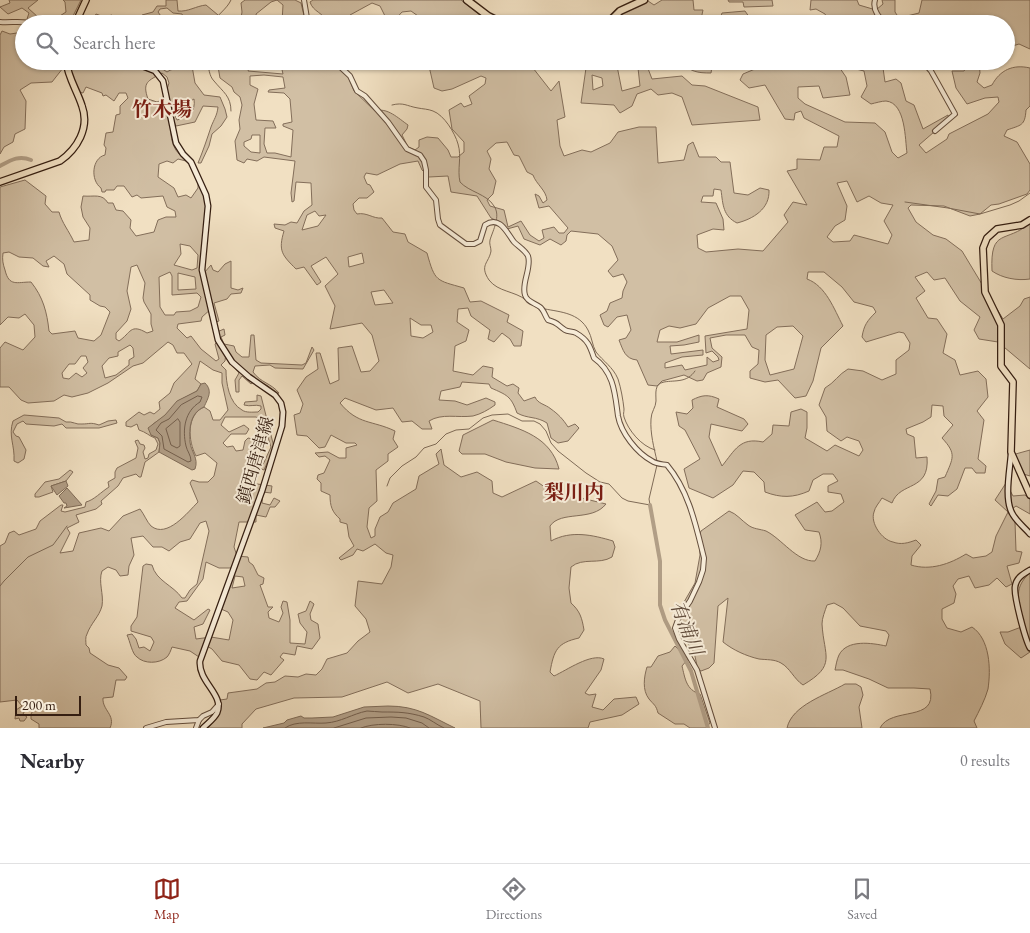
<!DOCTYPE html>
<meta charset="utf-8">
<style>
:root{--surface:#fff;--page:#f2f2f3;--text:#2b2b33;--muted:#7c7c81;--line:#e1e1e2;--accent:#8f2418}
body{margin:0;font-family:"EB Garamond","Noto Serif JP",serif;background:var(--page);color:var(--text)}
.scale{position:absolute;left:15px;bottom:12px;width:66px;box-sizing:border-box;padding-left:5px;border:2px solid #351e11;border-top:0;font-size:14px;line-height:18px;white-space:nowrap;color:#351e11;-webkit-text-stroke:4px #f6ebd7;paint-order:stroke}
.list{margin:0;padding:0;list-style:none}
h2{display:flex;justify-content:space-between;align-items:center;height:65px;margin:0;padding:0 20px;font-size:21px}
h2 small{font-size:16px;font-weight:400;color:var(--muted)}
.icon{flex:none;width:28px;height:28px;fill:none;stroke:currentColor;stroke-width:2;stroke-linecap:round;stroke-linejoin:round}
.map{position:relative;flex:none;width:1030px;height:728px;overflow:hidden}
.search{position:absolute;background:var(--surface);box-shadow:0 1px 4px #0004;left:15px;right:15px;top:15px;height:55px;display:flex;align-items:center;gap:12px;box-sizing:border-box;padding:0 18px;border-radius:28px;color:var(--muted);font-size:19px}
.sheet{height:135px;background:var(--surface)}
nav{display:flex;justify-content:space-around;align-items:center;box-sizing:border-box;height:70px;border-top:1px solid var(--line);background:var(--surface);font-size:14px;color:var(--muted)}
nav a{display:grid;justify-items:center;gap:2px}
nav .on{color:var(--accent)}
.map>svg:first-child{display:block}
.green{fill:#d1bfa4;stroke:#836e5a;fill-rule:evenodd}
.water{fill:#b19e86;stroke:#7f6b57}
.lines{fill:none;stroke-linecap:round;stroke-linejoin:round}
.shore{stroke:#735e4c;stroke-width:1}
.stream{stroke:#7f6b57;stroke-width:1}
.river{stroke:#b19e86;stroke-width:4}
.tertiary-casing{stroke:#644e3d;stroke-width:6}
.secondary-casing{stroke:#351e11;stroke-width:7}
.primary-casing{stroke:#351e11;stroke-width:8}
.trunk-casing{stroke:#351e11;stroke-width:9}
.tertiary{stroke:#f6ebd7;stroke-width:4}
.secondary{stroke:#f6ebd7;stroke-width:4.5}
.primary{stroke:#f1e0c2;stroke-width:5.5}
.trunk{stroke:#f1e0c2;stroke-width:6}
.labels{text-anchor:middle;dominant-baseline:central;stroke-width:4;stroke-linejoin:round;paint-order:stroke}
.street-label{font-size:18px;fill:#351e11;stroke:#f6ebd7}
.water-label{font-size:19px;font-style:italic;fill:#604b3a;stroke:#f6ebd7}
.quarter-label{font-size:20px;font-weight:bold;fill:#7a1f14;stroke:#f6ebd7}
</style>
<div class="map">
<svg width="1030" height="728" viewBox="0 0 1030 728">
<rect width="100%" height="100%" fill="#f1e0c2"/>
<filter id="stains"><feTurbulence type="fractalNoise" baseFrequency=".004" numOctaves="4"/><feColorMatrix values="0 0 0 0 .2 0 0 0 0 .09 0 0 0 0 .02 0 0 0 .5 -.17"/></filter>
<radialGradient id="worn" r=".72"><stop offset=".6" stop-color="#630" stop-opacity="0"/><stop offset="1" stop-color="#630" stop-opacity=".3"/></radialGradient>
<g class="green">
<polygon points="9,0 38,0 28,8 39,18 36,22 27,19 29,13 22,8 8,14 0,7 10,3"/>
<polygon points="63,0 81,0 71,20 59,24 43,23 45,20 52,21 66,12 65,2"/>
<path d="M166,0H177L178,11C188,12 196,6 206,5L218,15L211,24H185L186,23L182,14L173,13L167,8L160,9L158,12L163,19L171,17L172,20L166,24H156L153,19H144L142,15L153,12L157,6H166Z"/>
<polygon points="245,0 295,0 301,3 306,24 277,24 282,22 283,5 277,0 271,2 256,14 258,24 240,24 242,12 241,3"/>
<path d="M313,0H461L487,21L495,24H421L418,16L411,11L402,12L392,23L388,22L380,6L372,3L350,15L344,24H329C323,12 313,12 310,2Z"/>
<polygon points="662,0 693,0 694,10 703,10 700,24 612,24 625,10 648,1 654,5"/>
<polygon points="728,0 772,0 773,6 744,7 743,2 729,2"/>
<polygon points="811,0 857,0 859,5 876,10 883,4 882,0 895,0 895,12 899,18 919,13 922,0 1030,0 1030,49 1019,44 1006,48 1006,24 831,24 825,14 816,9 810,10"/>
<polygon points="745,11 754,24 718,24 722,13"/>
<polygon points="96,14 104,17 112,15 113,20 122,24 103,24 102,20 93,24 95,20 93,19"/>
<polygon points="2,31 10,34 24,32 24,61 62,61 63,68 52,82 31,83 20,90 26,101 25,129 15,134 13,142 4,147 0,154 0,35"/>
<path d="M83,61H157L155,64L167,72C175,66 184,71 188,61H196L197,63L192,66L195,83L204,95L220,97L225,109L227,117L221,126L212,134L209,146L201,163H198C203,151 207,139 211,127C214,119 217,116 218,107L203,106L195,122L176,126L173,120L170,121C171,138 171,151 187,160L186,161L178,159L173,163L167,161L159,164L158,177L174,188L178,197L186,195L191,198L198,188V183L200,182L207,199V207L200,265L204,273L211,265L213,270L218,272L225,264L231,261V288L238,290L243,288L241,293L231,294L227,299L214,303L219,321L216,322L212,308L202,317L201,321L178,324L177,328L187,338L191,336L201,349L216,361L219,359L215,344L219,340L217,332L224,329L225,335L221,337L224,344L234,346L236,352L242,357H249L251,335H254L256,360L261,363L302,365L306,363L312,347L314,350L303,369L275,368L270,365L255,366L253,372C261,383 271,383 279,393L277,394L268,386L256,380L251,384L242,376L239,380V392H236L235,380L239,373L232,365L234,361L226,353L225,361L221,365L226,370C226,383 229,403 242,410C246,413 253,412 258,412L261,409V406C255,404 251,407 244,405L245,402L257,401V395L261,396L274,447L264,470L261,469L271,447L263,421L256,417H225L221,425L229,432L244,425L249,429L246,434H231L223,443L227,447L233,446L236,451L243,450L245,441L248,438L257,440L254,469L250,483L272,486L271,493L263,492L262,503L270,505L274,498L280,501L275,507H270L266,517L256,515V522H239L234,547L237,556L248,557L249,562L253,565L258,575L264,578L263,584L260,585L268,607H273L268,612L269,618L279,622L283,613L281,607L283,601L287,602L290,620V643L305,644L307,632L300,623L298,614L306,611L310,601L314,604L310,614L311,620L318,624L320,638L312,649L297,646L295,655L283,653L280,657L284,660L271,675L264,672L257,680L250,679L239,665L222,661L212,649L205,645L199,657L190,651L172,647C171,650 169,655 167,657C159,664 144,664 137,657C132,654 130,641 127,635L132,634L136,639L139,648L144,647L150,651L154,642L151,637L131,631V626L137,617L143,566L146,564L152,565C156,581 173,585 182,598H185L190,590L197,584L209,531L206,521L200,523L190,539L180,542L169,551L162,547H153L143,536L131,538L134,555L129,566L128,575L120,576L116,570L108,567L102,571C98,582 104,594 102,606C99,617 91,623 87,634C85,637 86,642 86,645L89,648L90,653L108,665L119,668L127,677L125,680H116L113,697L103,698C102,710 116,715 110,728H39V724L31,719V714L37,704L27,707L23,714L27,717L24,721H20L19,718L15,719L16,710L22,706L17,700L0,702V546L5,543L9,533L14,531L19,535L36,529L40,521L61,505H63L61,511L65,512L85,507L86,502C94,500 101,492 109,487L108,482L115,478V472L117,468L136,458L138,448L135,441L138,440L140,444L144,445L145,448L143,452L145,459L148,458L149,454L156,450L158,444L155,438C149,436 146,432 139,430L137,424L131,427L126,426V422L139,412L144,415L150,412L154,414L160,409L159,402L170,393L174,383L192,364L184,353H177L173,345L168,342L143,363L133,366L108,383L88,393L72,397L64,395L54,401L28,403L21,400L9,387H0V348L5,342L23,350L35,337L34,325L25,314L19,318L8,317L0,325V187L25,180L46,196L45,204L52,212H59C62,223 69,231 74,242L89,240L90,228L83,217L81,207L83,196C94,197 102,193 108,203H113L116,210L123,211L131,220L130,228L136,236L154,232L158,220L166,217H176L175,211L167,207L163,196L141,198L137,195L132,197L124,186H117L114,190H106L105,192H102L101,188C90,180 92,158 105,155L106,148L104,145L106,133L113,132L116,115L120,114V106L128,98L126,93H119L114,101L106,95L103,96L102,93L86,87L83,93L79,92L68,66L71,65L79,68L83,67ZM162,73L167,77L169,83L164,99L157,102L148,99C142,82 148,81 162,73ZM194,99C196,112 188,117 177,120L173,111ZM180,244L190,246L198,255L197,268L192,270L174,265L181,254ZM9,252L19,257L33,258L43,266L49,267L46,261L54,256L64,264L67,274L90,295V300L100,306L105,307L110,312L101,335L94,341L78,338L75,331L52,334L49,331C47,312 43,297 31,282C17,282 9,287 5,270C3,264 2,260 3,253ZM137,265L145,283L143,298L144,302L151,314V324L153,331L147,333C130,323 131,333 119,341L116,339V333L127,321L131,309L127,291L131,267ZM170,272L172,276V295L197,293L201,297L198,307L190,311L176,312L174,315H165L160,307L159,277ZM178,273L195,277L196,289L178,290ZM130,345L133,348L134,357L129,360V365L116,375L105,378L102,366L109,358L118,356V352ZM81,356H86L88,362L83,368L87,373L82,377L76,373L69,379L63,378L62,373L69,364H75ZM200,361L213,370L222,373V383L228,410L220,420H213L210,411L204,407C186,415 188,441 196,456L205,453L217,463L214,476L208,482H199L192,480L190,483L198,502C188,512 167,539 151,526C147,522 144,514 140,509L123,516L109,531L101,528L79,533L73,551L60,553L70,533L67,528L79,522L76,515L96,509L102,504L101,501L118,486L123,478L136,474L139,477H141L145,462L159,452L160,443L158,438L151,435L153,424L165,416L178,401L197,391L201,384L195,379ZM206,562L219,568H231L233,575L221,609L228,612L233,620L229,640L211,637L196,639L194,627L203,624L210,610L208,609L194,620L175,608L179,602L187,601L203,579ZM235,576L243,577L245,586L232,588Z"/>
<path d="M217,61H252L248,71L283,74L280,61H332L348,76L354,91L375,111C387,107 398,118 408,125L407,129L402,135L408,147L415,150L419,147V140L427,137L438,138L448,150L451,157H458L464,152V142L452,129L449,110L461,103L464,107L472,104L469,96L485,84L486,78L481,76L452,89L442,91L434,88L429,66L439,61H541L540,64L533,68L551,91L559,81L565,117L557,120L560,146L564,156L582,150L591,152L610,143L618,132L639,127H656L658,163L684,160L688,145L693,142L699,157H716L721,162H730L734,193L748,195L760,188L769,190C770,209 753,219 737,223C723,216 723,205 721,190L714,189L713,196H703L701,202L716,203L723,219L724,230L713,229L697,235L698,248L706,252L738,249L763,251L788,222L784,215L793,202L807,205L787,171L797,169V159L820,160L824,147H837L839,136L804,118L801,111L795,113L794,120L785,119L765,85L749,88L740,80L743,74L755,69L754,61H835L846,77L850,95L823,98L819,86L798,87V98L805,104L845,122L875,123L885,132L892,152L898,158L907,153C905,140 906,103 886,101C882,101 875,103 871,104L861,97L867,86L864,71L856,69L858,61H882L885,82L896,79L901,83L906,101L914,105L923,129L948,115L949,119L919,145L926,153L947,139L949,134L988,114L999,102L998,97L985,98L967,104L956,88L952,71H964L968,65L967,61H979L980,73L977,82L984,88L992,85C1000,70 1013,64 1030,68V106L1026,110C1025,126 1021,125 1007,130L1004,136L1017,142L1030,164V190L1027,194L999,204L991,205L980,214L970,216L944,206L911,205L908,208L916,222L933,235L946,239L962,251L1003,319L1020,306L1024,299L1030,297V369L998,342L979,339L974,330L980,317L960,301L945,278L934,280L927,272L915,277L925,291L916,298L928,318L937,319L947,334L943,353L955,360L960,375L978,371L986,379L988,397L977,411L984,420L978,459L986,466L985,473H976L972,468H965L957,489L948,496L938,495L931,506L929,504L936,491L938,479L945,477C953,458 957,454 942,438L953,425L944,416L943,406L932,405L931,417L923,422L906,429L907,434L914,437L916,458L927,457C930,492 900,481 892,503L882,498C879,503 875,507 874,512C870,523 882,540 893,542C901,545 908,543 916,540L921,545L912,556L911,565C930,571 950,564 966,554L973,558L986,556L992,552L996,536L1008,512L995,500L1006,483L1013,496L1025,495L1030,499V514L1016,506L1008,512L1015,522L1016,551L1022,552L1019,563L1007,566L1012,584L1006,587L997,578L989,585L975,588L969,576L958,579L953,586L956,594L954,603L942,609V619L947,628L961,632L972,627C990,639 991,669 988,689C985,700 979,711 974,721L977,728H880C891,706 938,723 930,689L914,688H888L869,679L843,670H835C836,665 837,659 839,655C847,639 872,643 886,646L889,635L886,631L860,626L843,608L834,603L827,605C825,611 822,618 822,624C824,657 837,665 803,685C794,679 790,668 781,663C774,659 767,660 759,659C746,656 733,650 723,642L728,598L718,606L714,663L709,668L701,671L698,670L694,652L679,632L677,622L680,609L695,583L700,555L699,536L701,531L729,511C737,514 741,520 748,525C753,529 760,529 766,531C782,539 797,562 815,561C821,551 823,543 819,532L805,530L795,515L817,502L825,512L832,511L844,502L841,494L828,492V486L838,481L833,474H823L813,480L809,491C793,498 781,498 765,492L764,482L754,472L743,471L733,485L713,498L689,488L684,469L700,459L685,430L679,426L676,412L687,414L693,408L692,400C702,395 708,394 719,399L717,407L744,419L748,424L742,431L711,424L709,437L722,466C735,450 740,437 763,442L772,434L773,425L789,426L791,412L801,409L807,412V428L805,438L827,451L835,445L859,456L863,450L859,441L847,437L841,441L827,431L826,417L819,405L825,388C834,383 839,374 848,369L863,371L882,380L896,374V360L909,350L910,343L904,333L899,332L866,342L862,337C864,325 867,321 876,312L873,307L854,302L842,287L824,272H808L807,279C826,286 834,309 843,326L821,348L813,381L806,396L795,398L778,380L765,382L750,378V371L758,364L759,350L752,347L745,335H726L710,338L712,348L722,357L721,367L707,373L703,380L697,381L684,375L662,381L657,386L648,385L637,360C625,359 623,350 619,340L626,338L631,330L627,315L617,317L608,327L604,325L600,315L607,311L610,303L622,298L623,291L627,282L623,274L613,277L608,271L618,260L612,246L598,234L571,231L567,235L566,241L561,245L550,239L540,245L524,239L518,226L507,229L499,222L491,218L477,196L451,192L448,176L429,177L422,170L418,161L400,164L377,175L366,173L364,177L367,184L370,185L374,192L367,198H359L353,204L354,210L357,214C367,212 373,219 382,218L393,232L405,234L408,242L427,253C435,282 436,280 464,288L470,302L481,301L509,315L507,322L523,331L521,346H514L510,339L502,333L494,342L488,339L490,330L471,316L468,308L458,309L457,322L469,330L466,341L455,346L453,371L473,375L483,366L493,368L492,377L507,386L513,384L519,388L518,393L524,401L535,397C538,404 545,404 551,409C558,414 563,419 568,427L575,424L579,428L568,441L558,443L551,438L547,423C536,416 528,419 517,413C511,396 507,395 491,388L489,384L462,382L460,387L441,391L439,400L455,401L467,405L486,398L495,402V405C488,410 481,414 473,416C457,418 442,413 429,421L432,429H422L412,421L402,422L393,408L376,410L345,398L340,403C358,425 372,420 395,431L393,439L398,447L388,454V461L376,470L377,501L369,508L367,527L371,538L375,536V529L380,517L388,512L393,503L416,489L419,476L439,464L436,454L441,449L444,465L461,477L477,472L492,481L493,493L502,497L536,481L549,490L606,504C592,522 561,510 550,526L551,541C571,530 593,535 613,541L615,547L612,557C599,565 583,557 571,567L569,588L571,603C580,611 582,618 584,630L579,638C557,643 554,650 550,672L554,676C567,670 591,653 604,659L601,670L585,693L589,695L596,694L592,707L603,710L614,699L636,697L639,704L622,715L590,722L588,728H481L480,701L438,684L408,693L387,682L342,697L294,698L256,709L242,724V728H208C216,719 221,713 220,700L227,699L228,693L257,689L266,683L275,682L285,676L298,677L306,674L316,675L322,669L327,659L347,653L358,641L370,632L366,619L355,606L358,581L382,584L391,567L393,555L386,553L375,544L363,551L357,549L353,555L341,560L339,558L354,546L349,537L347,524L340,522V519C332,512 330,506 330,495L321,491V483L317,479L318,475L324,473L330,460L325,456L319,457L315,453L328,452L339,458H346V448L357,445L355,443H346L331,435L325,447L319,448L307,436L297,435L294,415L300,413L303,404L297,390L306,377L318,369L316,353H320L330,384L339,380L338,348L352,346L361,372L370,371L379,361L372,335L362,323L330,329L335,306L325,286L338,274L326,257L311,266L321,282L317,285L304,267L296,269C282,255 278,251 284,231L275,228L274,224L285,225L291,222L297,223L304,211L312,205L311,183L296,182L294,201L292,202L291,193L295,161L264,157L257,161L247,159L244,163L237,160L235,141L240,129L239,120L242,105L240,97L234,92L232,87L220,78ZM264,75L283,77L285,88L269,90L268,92L284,93L290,99L292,122L283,124V126L293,130L291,157L275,153H267L264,144L265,128H276L273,121L256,120L254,104L258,89L250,85V76ZM252,135H260V153L251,152L244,146V142L251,139ZM507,142L514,155L519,156L527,172L533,175C536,184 546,190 547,200L543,203L539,196L535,194L539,208L549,206L568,228L564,233H559L554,227L542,230L544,238L539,241L530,235L521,221L508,227L504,210L490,206L487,200L493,194L496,181L489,169L491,159L487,151L496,143ZM847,181L857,202L869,196L881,203L893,205L884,221L892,235L888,244L854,235L850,241L833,242L827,237L835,226L845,220L847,206L837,183ZM315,211L319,216L326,215L318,226L302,230L307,215ZM362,253L364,263L349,267L348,257ZM384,290L393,303L375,305L371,292ZM730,296H741L749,310L747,329L705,336L706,353L712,351L718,357L719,360L713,362L707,357V365L685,370L682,365L665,368V363L682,357L703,355V350L671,354L670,346L684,345L699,342V335L677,342H657L660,330L669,326L680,328L696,324L708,308ZM410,318L421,325H431L433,332L423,338L411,336ZM793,326L803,336L794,369L770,375L765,360L766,335L777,327Z"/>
<path d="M587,61H616L622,91L640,86L638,68L647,66L652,79L682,76L692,85L705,86L758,107L760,120L692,125L682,97L672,93L658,95L651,89L637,94L632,106L620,113L614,105L581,103ZM592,75L602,78L603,86L593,90Z"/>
<path d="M682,61H713L711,73C698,73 689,72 682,61Z"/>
<path d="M1030,223V279C1017,281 1002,278 992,271C990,227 1006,244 1030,223Z"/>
<path d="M24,415L59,418L66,422C73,421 76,425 82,424C90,424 90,422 99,425L108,421L116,420L117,423L99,428H66L62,424L54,426L26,424L23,421L17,424L13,432L16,436L19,437L26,450L24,459L18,463L14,461C15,445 8,436 13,421Z"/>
<path d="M493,420C521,429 551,437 559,469L535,468L506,462L485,454H462L459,451L463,435Z"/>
<polygon points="1030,450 1030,476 1020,473 1012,455"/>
<polygon points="70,470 73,472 66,481 51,486 53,492 39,497 35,497 35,494 45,482 59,479"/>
<path d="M1030,573V652L1021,658L1005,644L1000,632H1008L1024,626C1020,605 1011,589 1030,573Z"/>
<path d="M675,646L688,659L682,666C685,678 686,690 700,694L710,723L706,728H690L684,724H675L658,713C656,705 654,705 649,699C642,690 644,677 647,667H651L658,656L670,652Z"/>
<path d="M845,684H856L861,687L863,695L859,707L862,728H787C792,705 826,695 845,684Z"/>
</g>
<g class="water">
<path d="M205,383C213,391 208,398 204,407C190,413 189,428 190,442C191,452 199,458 195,469L192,470L159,452L160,443L158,438L151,435L148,428L165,415L177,401L197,391L201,384Z"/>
<polygon points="66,481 68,486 57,495 51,486"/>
<polygon points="67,488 82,505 64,508 67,506 66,503 64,503 59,496"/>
<path d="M388,706C417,706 430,716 455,728H263L284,723L287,720L301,716L304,718H312L333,717L364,707Z"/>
</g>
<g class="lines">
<g class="shore">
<path d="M198,396L202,397L200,402C185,411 182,429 186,446C187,451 191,455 191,461L188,462L164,449L162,436L156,430L161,423L169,419L181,405Z"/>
<polygon points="178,419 180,422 180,446 177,448 171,445 166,429"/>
<path d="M285,728C296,720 313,724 326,723C341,722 352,714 367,711C372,711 377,712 382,712C398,712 408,712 424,717C430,719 437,725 444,728"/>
<polyline points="334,728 366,718 391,717 406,718 422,723 429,728"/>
<path d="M361,728C373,723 398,723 410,728"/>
</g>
<g class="stream">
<path d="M211,24C217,15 227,9 231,0"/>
<path d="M207,61C209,68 209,76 214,81C223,92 231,96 231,111"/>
<path d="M392,105C404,102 406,106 418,108C423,109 428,109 433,111C444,115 455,133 458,144C462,157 457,169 460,182C469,192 487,194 494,206C501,216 493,230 490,240C489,244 491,247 491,251C489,263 479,265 489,280C498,292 515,291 526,300"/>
<polyline points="905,202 948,208 980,214 1010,205 1019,201 1030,193"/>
<polyline points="529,303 538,308"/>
<path d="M545,309C561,312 579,313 588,330C592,337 592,345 596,352C603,361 613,367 618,379C621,388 623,400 624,409C624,413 623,413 624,417C628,430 641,446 655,450"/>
<path d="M657,461C654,448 650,433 651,419C651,412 656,407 656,401C656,393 654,384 664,382C676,380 687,383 695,371"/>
<polyline points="387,486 390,478 402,466 416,457 424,448 436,444 446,434 456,430 469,429 483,418 492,415 508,414 522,421 534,421 540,424 546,431 551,443 558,451 586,473 600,482 609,484 622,498 628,501 650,505 649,499 657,465"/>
<polyline points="0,586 4,581 28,557 53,545 67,526"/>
</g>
<g class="river">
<path d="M0,166C11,160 19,155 31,160"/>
<polyline points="650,505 660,561 660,605 665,620 691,671 708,728"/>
</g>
<defs>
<g id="tertiary">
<polyline points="304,0 308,24"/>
<path d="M875,0C872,10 879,18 886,24"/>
<path d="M0,22C12,23 22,20 34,24"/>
<path d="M334,61L350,76L357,91L365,96L388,122L407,149L420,155L424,161L426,170V187L436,200L438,219L440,225L466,244H474L480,241L485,225C500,215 507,233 514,242C518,246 525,250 528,256C532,268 521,283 525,295C527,302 535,303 540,307C544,310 545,316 548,320C559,323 556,324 565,330C568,332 573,331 576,333C588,340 590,346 594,358C614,372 615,394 618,416C621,433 637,453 652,461C656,464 662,464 667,465C689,491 696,526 704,558L703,570L699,582L690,601L679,617L675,628L679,639L697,670L715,728"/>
<polyline points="922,61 931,71 955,114 935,131"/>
<polyline points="146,728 166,722 199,720 203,716 212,712 219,704"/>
<polyline points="196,728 199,720"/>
</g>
<g id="secondary">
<path d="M129,61L155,71L163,81L176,143L183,154L191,162L206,195L208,206L202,270L218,340L232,362L249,377L275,395L281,403L283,412L282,426L262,491L200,661C198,682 225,695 217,713C214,719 208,723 203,728"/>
<path d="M1011,454C1010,470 1004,498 1012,513C1016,521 1024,527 1030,534"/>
<path d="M1030,570C1023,574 1016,578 1015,587C1014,597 1025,639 1030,648"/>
</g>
<g id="primary">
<polyline points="75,24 86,0"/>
<path d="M0,182L60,161C77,149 90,128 82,106C77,90 68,78 66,61"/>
<polyline points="1030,220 1022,225 997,229 987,238 983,248 985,292 1001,325 1001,366 1013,382 1011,452 1030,495"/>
</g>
<g id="trunk">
<polyline points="467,0 488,16 504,24"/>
<polyline points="607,24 620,11 644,0"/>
</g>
</defs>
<use href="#tertiary" class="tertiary-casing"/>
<use href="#secondary" class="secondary-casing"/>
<use href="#primary" class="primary-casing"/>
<use href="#trunk" class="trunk-casing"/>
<use href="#tertiary" class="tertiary"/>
<use href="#secondary" class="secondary"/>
<use href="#primary" class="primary"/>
<use href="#trunk" class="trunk"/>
</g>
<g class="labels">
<g class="street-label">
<text transform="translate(255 460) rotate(-74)">鎮西唐津線</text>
</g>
<g class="water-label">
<text transform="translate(687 628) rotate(68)">有浦川</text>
</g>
<g class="quarter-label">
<text x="162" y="109">竹木場</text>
<text x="574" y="492">梨川内</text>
</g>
</g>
<rect width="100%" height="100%" filter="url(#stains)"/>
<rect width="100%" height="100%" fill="url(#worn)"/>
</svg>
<div class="scale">200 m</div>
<div class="search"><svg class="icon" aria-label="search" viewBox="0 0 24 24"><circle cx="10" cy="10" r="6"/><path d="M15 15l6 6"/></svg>Search here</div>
</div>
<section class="sheet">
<h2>Nearby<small>0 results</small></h2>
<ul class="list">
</ul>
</section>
<nav>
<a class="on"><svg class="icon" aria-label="map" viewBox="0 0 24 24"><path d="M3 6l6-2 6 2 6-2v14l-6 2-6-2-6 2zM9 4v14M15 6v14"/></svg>Map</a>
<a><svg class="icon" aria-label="directions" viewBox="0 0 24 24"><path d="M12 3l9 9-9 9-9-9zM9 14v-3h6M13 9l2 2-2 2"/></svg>Directions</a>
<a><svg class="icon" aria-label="saved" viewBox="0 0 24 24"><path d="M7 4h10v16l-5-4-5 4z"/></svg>Saved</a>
</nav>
